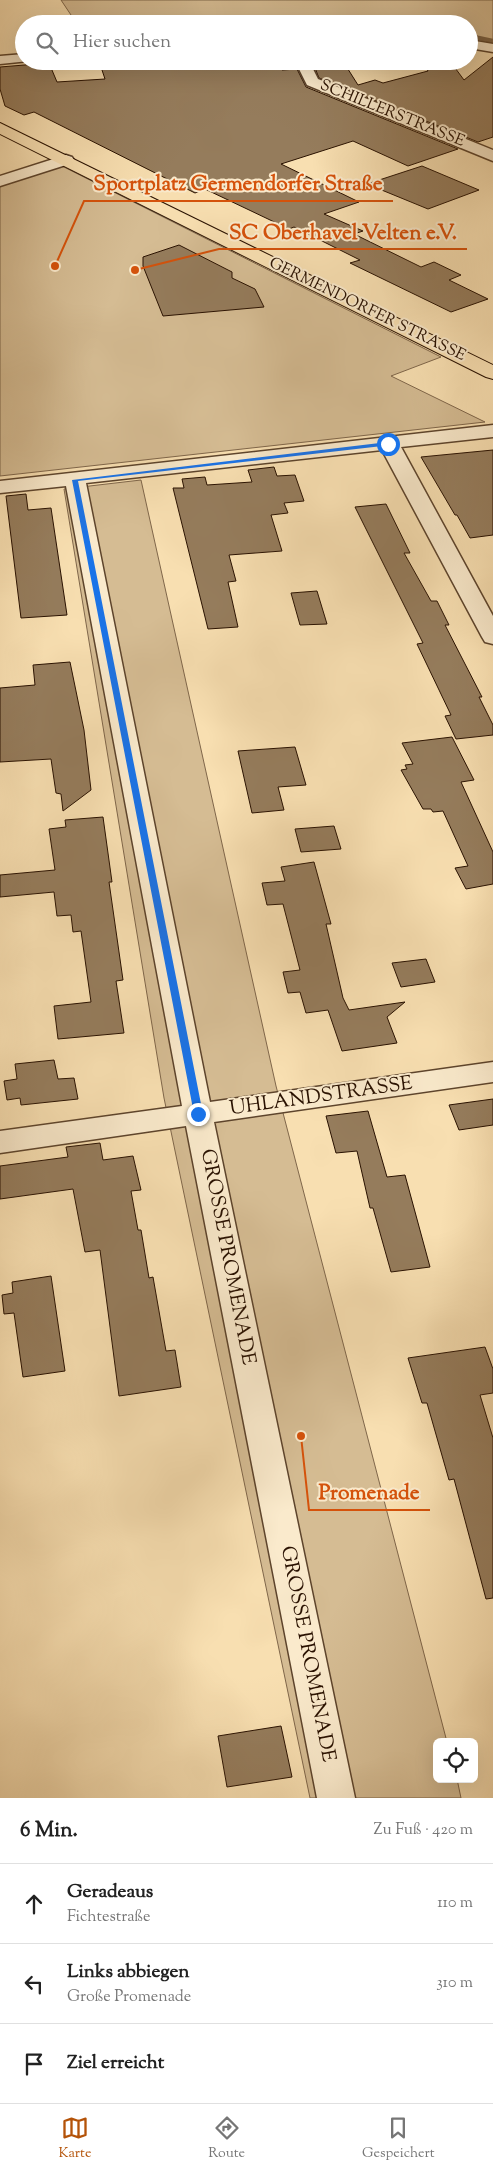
<!DOCTYPE html>
<html lang="de">
<meta charset="utf-8">
<style>
:root{--surface:#fff;--page:#f2f2f2;--text:#222;--muted:#767676;--line:#e0e0e0;--accent:#b45309}
body{margin:0;font-family:"Sorts Mill Goudy",serif;background:var(--page);color:var(--text)}
.controls{position:absolute;right:15px;bottom:15px;display:grid;overflow:hidden;border-radius:8px;box-shadow:0 5px 20px #0002}
.controls button{width:45px;height:45px;display:grid;place-items:center;padding:0;border:0;border-bottom:1px solid var(--line);background:var(--surface);color:var(--text);font:25px sans-serif}
.stop{position:absolute;width:15px;height:15px;margin:-11px;border:4px solid #1a73e8;border-radius:50%;background:#fff}
.stop.end{background:#1a73e8;border-color:#fff;box-shadow:0 1px 5px #0008}
.list{margin:0;padding:0;list-style:none}
h2{display:flex;justify-content:space-between;align-items:center;height:65px;margin:0;padding:0 20px;font-size:21px}
h2 small{font-size:16px;font-weight:400;color:var(--muted)}
.list li{display:grid;grid-template-columns:32px 1fr auto;gap:15px;align-items:center;box-sizing:border-box;height:80px;padding:0 20px;border-top:1px solid var(--line)}
.list b{display:block;font-size:19px;white-space:nowrap}
.list p{margin:0;font-size:16px;white-space:nowrap;color:var(--muted)}
.list em{font-size:16px;font-style:normal;color:var(--muted)}
.icon{flex:none;width:28px;height:28px;fill:none;stroke:currentColor;stroke-width:2;stroke-linecap:round;stroke-linejoin:round}
.map{position:relative;flex:none;width:493px;height:1798px;overflow:hidden}
.search{position:absolute;background:var(--surface);box-shadow:0 5px 20px #0002;left:15px;right:15px;top:15px;height:55px;display:flex;align-items:center;gap:12px;box-sizing:border-box;padding:0 18px;border-radius:28px;color:var(--muted);font-size:19px}
.sheet{height:305px;background:var(--surface)}
nav{display:flex;justify-content:space-around;align-items:center;box-sizing:border-box;height:70px;border-top:1px solid var(--line);background:var(--surface);font-size:14px;color:var(--muted)}
nav a{display:grid;justify-items:center;gap:2px}
nav .on{color:var(--accent)}
.map>svg:first-child{display:block}
.green{fill:#d5bc93;stroke:#7f664a}
.lines{fill:none;stroke-linecap:round;stroke-linejoin:round}
.stream{stroke:#7b6346;stroke-width:4.5}
.building{fill:#957c5c;stroke:#291100}
.minor-casing{stroke:#5d442c;stroke-width:3}
.major-casing{stroke:#291100;stroke-width:2}
.minor{fill:#faeacc;fill-rule:evenodd}
.major{fill:#f8dfb1;fill-rule:evenodd}
.route{fill:#1a73e8}
.labels{text-anchor:middle;dominant-baseline:central;stroke-width:4;stroke-linejoin:round;paint-order:stroke}
.far-street-label{font-size:16px;fill:#291100;stroke:#faeacc}
.street-label{font-size:20px;fill:#291100;stroke:#faeacc}
.leader{fill:none;stroke:#d5520b;stroke-width:2}
.callout-dot{fill:#d5520b;stroke:#faeacc;stroke-width:2}
.callout-label{font-size:21px;text-anchor:middle;font-weight:bold;fill:#d5520b;stroke:#faeacc;stroke-width:4;stroke-linejoin:round;paint-order:stroke}
</style>
<div class="map">
<svg width="493" height="1798" viewBox="0 0 493 1798">
<rect width="100%" height="100%" fill="#f8dfb1"/>
<filter id="stains"><feTurbulence type="fractalNoise" baseFrequency=".004" numOctaves="4"/><feColorMatrix values="0 0 0 0 .2 0 0 0 0 .09 0 0 0 0 .02 0 0 0 .5 -.17"/></filter>
<radialGradient id="worn" r=".72"><stop offset=".6" stop-color="#630" stop-opacity="0"/><stop offset="1" stop-color="#630" stop-opacity=".3"/></radialGradient>
<g class="green">
<polygon points="61,0 493,0 493,45 469,41 469,24 77,24"/>
<polygon points="60,165 441,357 391,376 485,422 0,476 0,184"/>
<polygon points="141,480 276,1086 447,1742 437,1742 437,1779 457,1779 461,1798 310,1798 164,1098 64,489"/>
</g>
<g class="lines">
<polyline class="stream" points="469,36 493,41"/>
</g>
<g class="building">
<polygon points="493,57 493,137 478,142 319,78 315,68 346,66 358,85 375,80 383,83 428,71 422,61 450,61 464,80"/>
<polygon points="99,61 282,61 282,70 297,69 306,87 458,149 408,166 353,141 281,164 359,202 324,214 363,231 354,234 421,267 434,262 461,275 449,280 488,299 451,312 350,263 360,260 294,227 289,229 205,189 195,193 34,112 24,115 5,106 0,89 0,67 49,63 57,82 105,79"/>
<polygon points="422,166 479,190 428,209 367,184"/>
<polygon points="179,245 232,272 232,278 255,289 264,307 163,316 143,266 143,257"/>
<polygon points="493,450 493,535 470,538 457,515 455,515 421,457"/>
<polygon points="274,467 277,476 295,475 304,501 284,503 288,513 271,515 282,551 229,555 236,581 228,582 238,627 208,629 173,488 184,488 182,479 205,477 207,485 252,482 248,470"/>
<polygon points="26,494 28,510 51,508 67,615 21,618 6,496"/>
<polygon points="386,504 410,553 404,553 431,601 437,601 449,625 445,625 482,697 479,697 493,725 493,735 456,739 445,716 451,715 417,644 423,643 355,507"/>
<polygon points="317,591 327,624 300,625 291,593"/>
<polygon points="70,662 84,730 91,790 63,811 61,794 56,793 51,759 0,762 0,688 35,685 33,665"/>
<polygon points="452,737 474,780 461,782 493,852 493,884 466,889 455,868 468,866 443,811 433,812 431,809 423,809 401,770 407,769 405,765 413,764 402,743"/>
<polygon points="295,747 306,785 278,787 284,810 252,813 238,751"/>
<polygon points="103,817 112,882 109,882 123,980 116,981 124,1033 58,1039 54,1006 91,1002 81,931 73,932 71,915 57,916 54,892 0,897 0,875 55,870 49,829 66,827 65,820"/>
<polygon points="334,826 341,849 301,852 295,829"/>
<polygon points="314,862 331,924 326,924 343,998 349,1010 405,1002 387,1017 397,1043 342,1051 328,1010 306,1013 300,992 288,993 283,972 300,970 283,904 267,905 262,883 285,881 281,867"/>
<polygon points="426,959 435,982 401,987 392,963"/>
<polygon points="54,1060 58,1079 74,1078 78,1099 21,1105 20,1098 7,1100 4,1081 17,1079 15,1064"/>
<polygon points="493,1099 493,1125 459,1130 449,1105"/>
<polygon points="368,1111 387,1177 405,1175 430,1267 391,1272 373,1208 370,1208 357,1151 336,1153 326,1116"/>
<polygon points="100,1143 103,1160 133,1156 141,1190 131,1191 138,1230 141,1230 149,1278 153,1277 166,1351 175,1350 181,1387 119,1396 100,1250 85,1252 73,1189 0,1199 0,1166 68,1157 66,1147"/>
<polygon points="51,1276 65,1371 23,1377 14,1313 4,1314 2,1295 13,1293 12,1282"/>
<polygon points="485,1347 493,1369 493,1393 480,1395 493,1438 493,1598 486,1599 454,1479 449,1480 427,1403 422,1403 408,1358"/>
<polygon points="281,1726 292,1777 227,1787 218,1736"/>
</g>
<g class="lines">
<defs>
<g id="minor">
<polygon points="469,40 493,44 493,52 469,48"/>
<polygon points="24,54 24,61 29,61 0,64 0,56"/>
<polygon points="295,61 309,61 318,79 493,150 493,161 307,85"/>
<polygon points="66,155 72,157 74,160 72,163 0,186 0,176"/>
<polygon points="493,425 493,437 401,447 493,616 493,644 485,642 482,637 382,450 86,483 210,1102 493,1062 493,1082 214,1122 355,1798 317,1798 186,1126 0,1153 0,1131 182,1106 66,486 0,493 0,481"/>
</g>
<polygon id="major" points="0,123 493,365 493,379 486,377 0,134"/>
</defs>
<use href="#minor" class="minor-casing"/>
<use href="#major" class="major-casing"/>
<use href="#minor" class="minor"/>
<use href="#major" class="major"/>
</g>
<polygon class="route" points="388,442 391,445 78,481 203,1114 198,1118 194,1114 72,480"/>
<g class="labels">
<g class="far-street-label">
<text transform="translate(392 114) rotate(22)">SCHILLERSTRASSE</text>
<text transform="translate(367 310) rotate(26)">GERMENDORFER STRASSE</text>
</g>
<g class="street-label">
<text transform="translate(321 1097) rotate(-8)">UHLANDSTRASSE</text>
<text transform="translate(227 1257) rotate(79)">GROSSE PROMENADE</text>
<text transform="translate(307 1654) rotate(79)">GROSSE PROMENADE</text>
</g>
</g>
<path class="leader" d="M55 266L84 201H393M135 270L219 249H467M301 1436L309 1510H430"/>
<g class="callout-dot">
<circle cx="55" cy="266" r="5"/>
<circle cx="135" cy="270" r="5"/>
<circle cx="301" cy="1436" r="5"/>
</g>
<g class="callout-label">
<text x="238" y="190">Sportplatz Germendorfer Straße</text>
<text x="343" y="239">SC Oberhavel Velten e.V.</text>
<text x="369" y="1499">Promenade</text>
</g>
<rect width="100%" height="100%" filter="url(#stains)"/>
<rect width="100%" height="100%" fill="url(#worn)"/>
</svg>
<div class="controls">
<button><svg class="icon" aria-label="locate" viewBox="0 0 24 24"><circle cx="12" cy="12" r="6"/><path d="M12 2v4M12 18v4M2 12h4M18 12h4"/></svg></button>
</div>
<div class="stop" style="left:388px;top:444px"></div>
<div class="stop end" style="left:198px;top:1114px"></div>
<div class="search"><svg class="icon" aria-label="search" viewBox="0 0 24 24"><circle cx="10" cy="10" r="6"/><path d="M15 15l6 6"/></svg>Hier suchen</div>
</div>
<section class="sheet">
<h2>6 Min.<small>Zu Fuß · 420 m</small></h2>
<ul class="list">
<li><svg class="icon" aria-label="ahead" viewBox="0 0 24 24"><path d="M12 20V5M6 11l6-6 6 6"/></svg><div><b>Geradeaus</b><p>Fichtestraße</p></div><em>110 m</em></li>
<li><svg class="icon" aria-label="left" viewBox="0 0 24 24"><path d="M17 20v-9H6M10 6l-5 5 5 5"/></svg><div><b>Links abbiegen</b><p>Große Promenade</p></div><em>310 m</em></li>
<li><svg class="icon" aria-label="arrive" viewBox="0 0 24 24"><path d="M6 21V4h12l-3 4 3 4H6"/></svg><div><b>Ziel erreicht</b></div></li>
</ul>
</section>
<nav>
<a class="on"><svg class="icon" aria-label="map" viewBox="0 0 24 24"><path d="M3 6l6-2 6 2 6-2v14l-6 2-6-2-6 2zM9 4v14M15 6v14"/></svg>Karte</a>
<a><svg class="icon" aria-label="directions" viewBox="0 0 24 24"><path d="M12 3l9 9-9 9-9-9zM9 14v-3h6M13 9l2 2-2 2"/></svg>Route</a>
<a><svg class="icon" aria-label="saved" viewBox="0 0 24 24"><path d="M7 4h10v16l-5-4-5 4z"/></svg>Gespeichert</a>
</nav>
